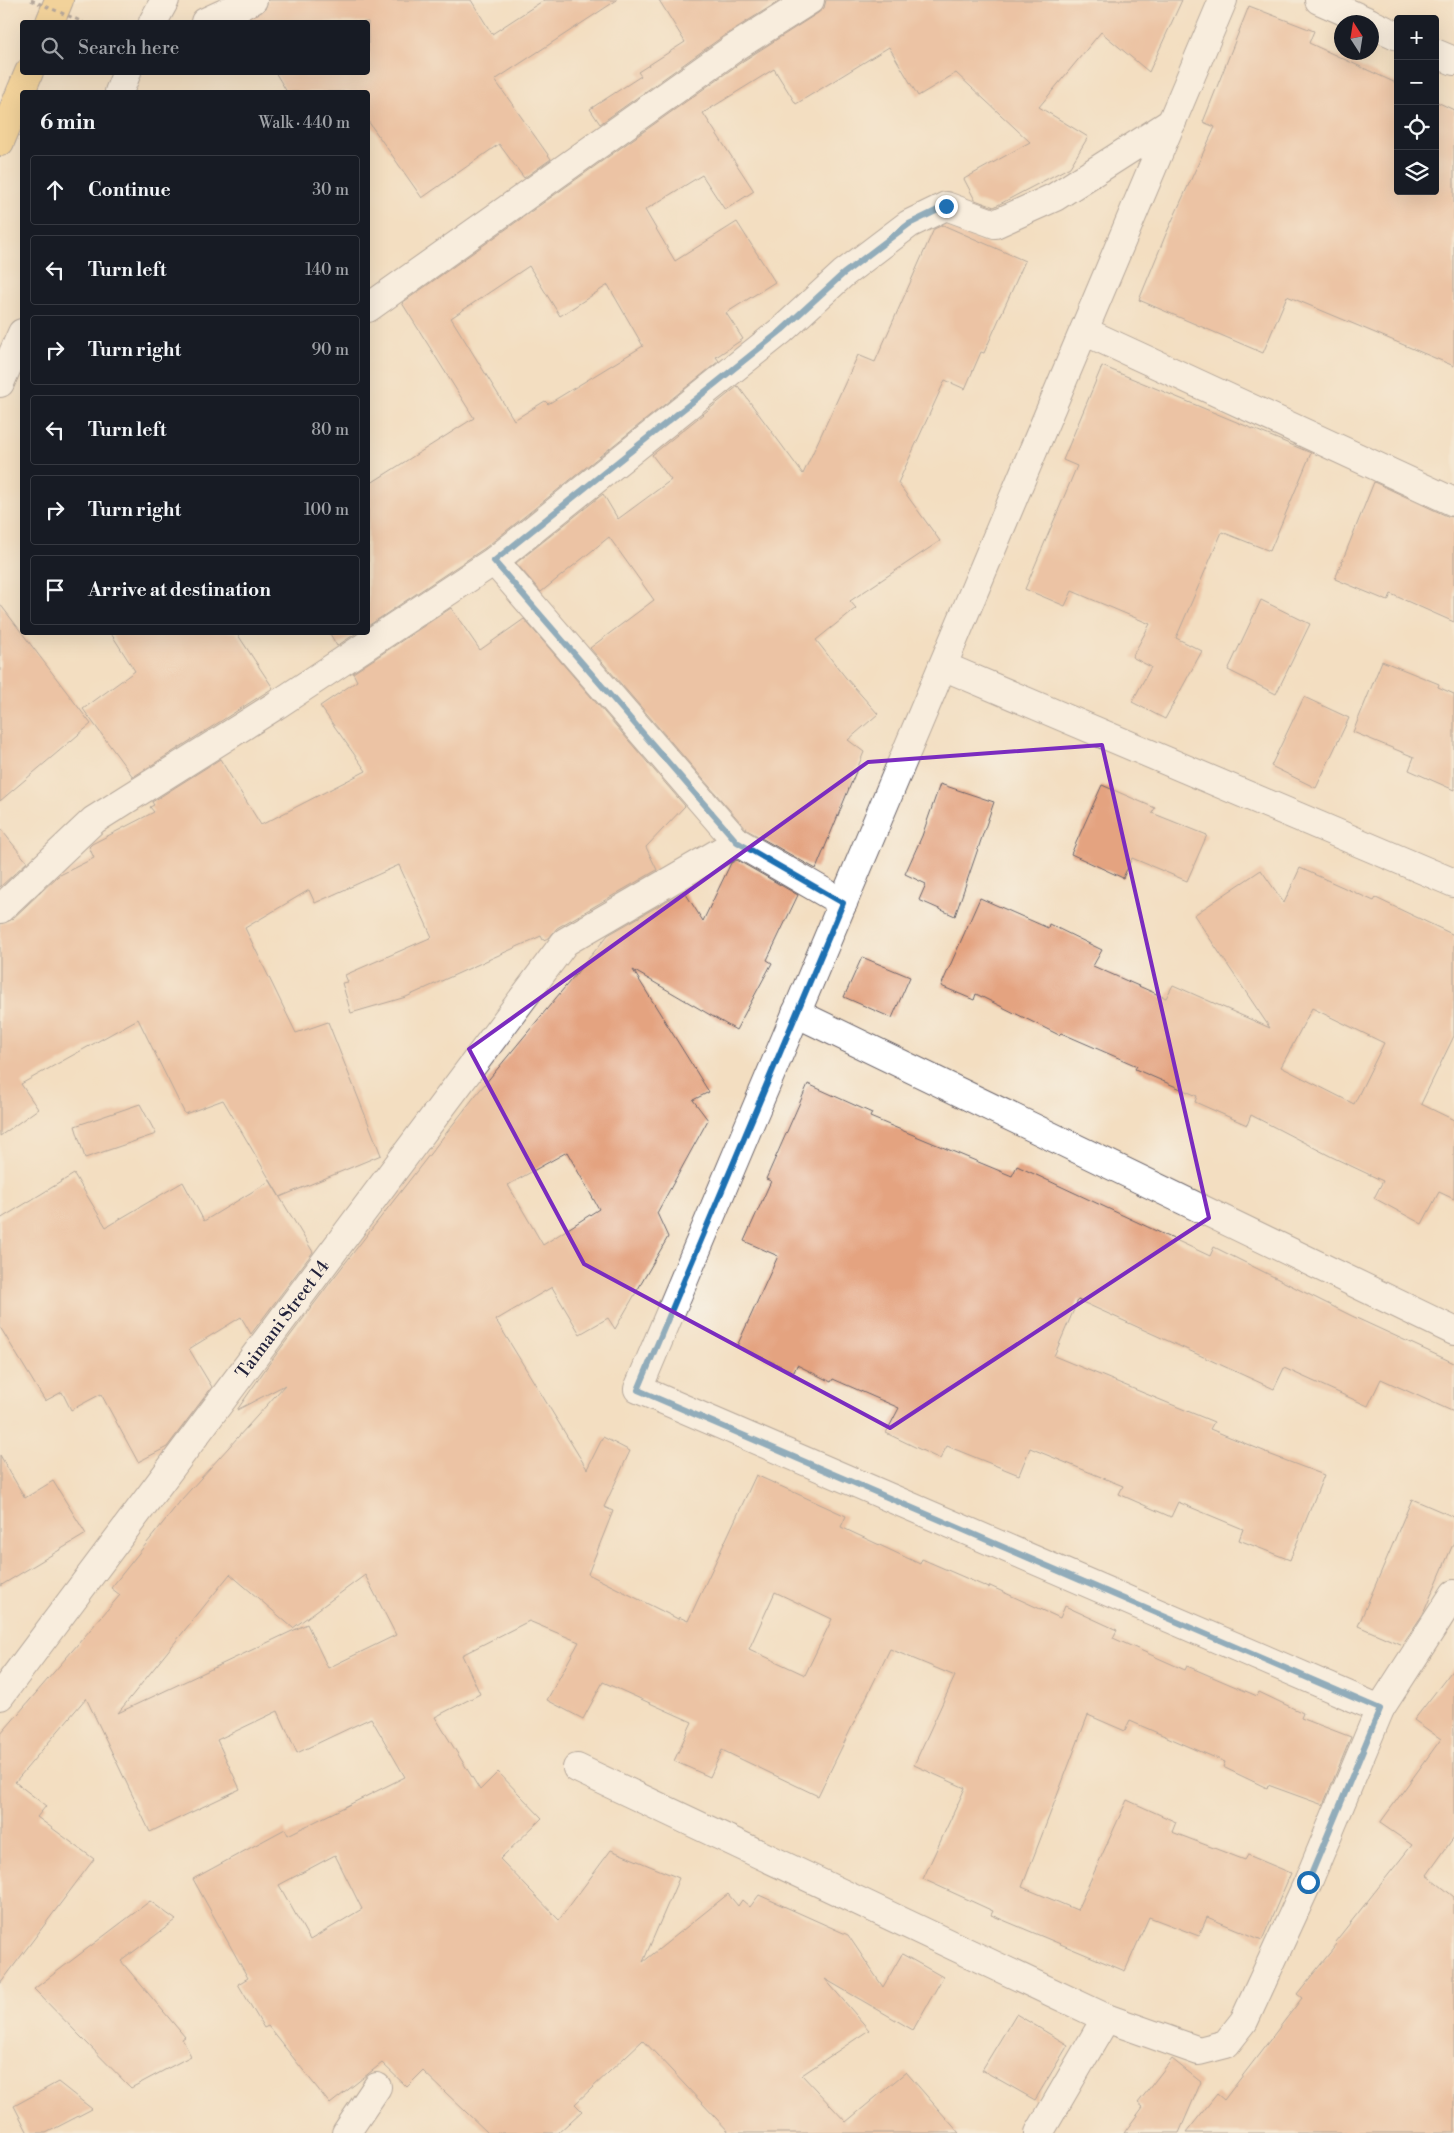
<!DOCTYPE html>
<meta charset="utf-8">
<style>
:root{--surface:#171b24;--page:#20242c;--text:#f1f3f6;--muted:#9ea1a6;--line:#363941}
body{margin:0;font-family:"Libre Bodoni",serif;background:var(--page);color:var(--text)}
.controls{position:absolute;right:15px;top:15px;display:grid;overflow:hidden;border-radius:5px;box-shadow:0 5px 20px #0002}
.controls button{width:45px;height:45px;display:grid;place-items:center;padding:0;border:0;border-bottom:1px solid var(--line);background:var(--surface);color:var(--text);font:25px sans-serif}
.compass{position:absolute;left:1334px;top:15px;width:45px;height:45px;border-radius:50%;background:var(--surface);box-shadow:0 5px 20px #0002;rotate:348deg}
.stop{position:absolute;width:15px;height:15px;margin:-11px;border:4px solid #1f6fb2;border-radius:50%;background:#fff}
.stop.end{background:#1f6fb2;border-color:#fff;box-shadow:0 1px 5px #0008}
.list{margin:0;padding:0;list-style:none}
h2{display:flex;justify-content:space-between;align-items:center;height:65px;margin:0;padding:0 20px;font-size:21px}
h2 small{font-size:16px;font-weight:400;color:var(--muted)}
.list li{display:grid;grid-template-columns:32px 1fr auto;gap:15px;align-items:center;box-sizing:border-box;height:70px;margin:0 10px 10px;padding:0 10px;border:1px solid var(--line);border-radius:5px}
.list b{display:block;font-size:19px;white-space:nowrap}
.list em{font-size:16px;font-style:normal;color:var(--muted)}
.icon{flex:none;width:28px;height:28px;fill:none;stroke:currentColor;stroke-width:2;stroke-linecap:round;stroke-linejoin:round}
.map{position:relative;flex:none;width:1454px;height:2133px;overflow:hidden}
.search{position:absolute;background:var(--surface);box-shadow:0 5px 20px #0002;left:20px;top:20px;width:350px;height:55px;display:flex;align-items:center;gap:12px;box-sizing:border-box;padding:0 18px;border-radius:5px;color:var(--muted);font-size:19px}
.panel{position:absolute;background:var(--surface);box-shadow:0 5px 20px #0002;left:20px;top:90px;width:350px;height:545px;border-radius:5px}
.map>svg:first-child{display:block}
.building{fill:#e4a380;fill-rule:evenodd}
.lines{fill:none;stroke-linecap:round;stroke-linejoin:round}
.minor-casing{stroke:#6b646a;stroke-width:30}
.major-casing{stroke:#6b646a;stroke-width:30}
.minor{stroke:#fff;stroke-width:28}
.major{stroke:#f2c36a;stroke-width:28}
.path-bridge{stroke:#6b646a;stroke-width:3;stroke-dasharray:4 4;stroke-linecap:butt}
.route{stroke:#1f6fb2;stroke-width:6}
.marked{fill:none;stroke:#7b2cbf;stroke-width:4;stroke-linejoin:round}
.labels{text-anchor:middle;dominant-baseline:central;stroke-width:4.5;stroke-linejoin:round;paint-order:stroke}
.street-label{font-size:18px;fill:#22223b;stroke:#f7f3e8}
</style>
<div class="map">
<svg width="1454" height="2133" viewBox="0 0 1454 2133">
<rect width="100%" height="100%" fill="#f7f3e8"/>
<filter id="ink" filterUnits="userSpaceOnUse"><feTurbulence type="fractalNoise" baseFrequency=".02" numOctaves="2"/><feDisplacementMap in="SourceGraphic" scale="10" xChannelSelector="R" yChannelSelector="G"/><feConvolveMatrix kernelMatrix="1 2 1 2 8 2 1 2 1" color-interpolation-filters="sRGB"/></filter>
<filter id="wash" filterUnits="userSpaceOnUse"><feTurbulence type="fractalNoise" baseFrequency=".0096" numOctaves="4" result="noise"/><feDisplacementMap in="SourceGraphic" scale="20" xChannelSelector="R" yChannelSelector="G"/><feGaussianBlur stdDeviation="1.12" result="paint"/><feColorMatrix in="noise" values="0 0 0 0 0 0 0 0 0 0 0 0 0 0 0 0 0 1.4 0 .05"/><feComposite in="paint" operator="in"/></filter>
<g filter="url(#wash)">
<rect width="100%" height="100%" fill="#f3dec1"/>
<g id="blocks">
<g class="building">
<polygon points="268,0 471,0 492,34 544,0 617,0 495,80 551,159 524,178 499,144 422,198 368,121 368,92 287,92 275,72 368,72 368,22 241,22 265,9"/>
<polygon points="659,0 781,0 725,35 600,124 590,109 641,76 638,72 685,42"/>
<path d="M826,0H1182L1149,72L1101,32L1039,107L1088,137L1070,167L994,207L975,200L964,179L1030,142L956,73L918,96L889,47L796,104L774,69L703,113L754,191L725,210L702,175L645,210L675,261L737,222L775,282L726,313L743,339L716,357L719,361L485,548L368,626V485L474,418L402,303L743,61L818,13L824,8ZM529,266L560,316L608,285L643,346L548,404L545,401L514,420L451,318Z"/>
<polygon points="1249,6 1314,31 1309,43 1398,84 1398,191 1435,191 1435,101 1454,110 1454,366 1287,296 1263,353 1139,300 1166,234 1215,127 1203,122"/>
<polygon points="943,225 1025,261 984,353 981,352 965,389 945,380 898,483 940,541 850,601 856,608 816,640 846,678 878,714 848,740 864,752 816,869 747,830 590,648 654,600 609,537 541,592 516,563 603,494 618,519 671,480 652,455 738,386 803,474 858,355 875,362 934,229"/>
<polygon points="1102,366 1311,453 1270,551 1222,532 1176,638 1202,651 1165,719 1132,702 1151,667 1132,657 1150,624 1072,591 1065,606 1025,589 1077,466 1063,460"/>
<polygon points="1374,482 1447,516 1454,517 1454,622 1391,594 1388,601 1335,579"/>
<polygon points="1261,600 1310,624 1276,694 1228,670"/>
<polygon points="0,604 91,724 0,801"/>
<polygon points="451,608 480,650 524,619 685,806 646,847 657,870 557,928 549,938 543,940 541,936 406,997 351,1013 342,983 348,982 345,975 432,937 399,865 315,903 309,890 245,928 296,1033 328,1022 381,1155 280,1197 223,1100 185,1114 138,1019 21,1084 38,1109 0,1136 0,924 11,920 58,876 94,858 89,847 92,844 154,812 150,807 154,805 152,802 220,759 261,825 366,771 320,706 357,681 353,673"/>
<polygon points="110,632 236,632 273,688 133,777 83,709 135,671"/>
<polygon points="329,632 358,632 337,646"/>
<polygon points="1382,661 1439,684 1438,687 1454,694 1454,790 1409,770 1414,757 1353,732"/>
<polygon points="1304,697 1349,718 1316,788 1271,766"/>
<polygon points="940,784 994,802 955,916 919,900 926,884 905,874 922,836"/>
<polygon points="1102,785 1155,808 1152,813 1207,835 1187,881 1132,858 1123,878 1071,854"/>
<polygon points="0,828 27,862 0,887"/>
<path d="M737,860L798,895L767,960L772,963L736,1030L633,970L709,1092L693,1100L708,1120L657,1213L668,1237L615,1329L608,1318L580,1334L552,1287L496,1320L587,1469L603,1437L630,1451L604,1507L613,1511L588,1574L678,1619L679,1617L688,1621L756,1475L846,1516L841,1527L920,1564L922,1559L989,1588L990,1586L1060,1618L1065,1606L1117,1630L1113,1638L1185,1670L1187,1666L1257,1696L1259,1692L1303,1713L1301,1718L1351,1737L1323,1805L1268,1785L1267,1788L1223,1767L1225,1762L1130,1721L1125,1731L1088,1715L1022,1887L1077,1910L1127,1800L1176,1822L1172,1832L1245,1860L1248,1855L1291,1873L1262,1940L1207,1917L1199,1936L1149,1917L1125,1971L991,1915L993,1911L923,1879L965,1788L914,1765L955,1676L890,1649L818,1796L722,1750L710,1777L674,1761L692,1722L603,1682L583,1719L547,1700L579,1642L529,1621L462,1655L480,1694L435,1717L480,1790L498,1772L542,1818L500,1859L559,1920L611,1850L679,1878L643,1962L728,1894L738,1906L742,1900L750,1907L759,1895L848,1935L883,1987L902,1954L943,1977L913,2030L825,1979L869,2030L802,2075L846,2122L906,2072L959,2133H730L643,2040L575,2104L582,2111L558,2133H488L423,2071L407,2087L382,2063L330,2104L268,2026L264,2028L238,1984L248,1978L193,1879L285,1829L288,1835L405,1777L371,1718L297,1753L278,1711L217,1740L240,1789L150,1832L86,1698L15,1782L46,1806L37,1817L94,1859L0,1984V1735L120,1595L111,1588L182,1499L285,1385L237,1410L269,1364L332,1280L475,1096L608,935L684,891L703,921L731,863ZM567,1152L599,1209L543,1245L508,1185ZM230,1574L293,1628L365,1575L396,1635L328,1668L307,1624L118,1713ZM775,1592L832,1619L805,1675L749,1649ZM335,1855L362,1909L310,1940L279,1885Z"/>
<path d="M1300,868L1374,901L1376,898L1454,935V1036L1421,1104L1454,1120V1199L1439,1192L1422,1224L1374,1198L1383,1181L1332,1157L1251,1115L1247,1125L1195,1102L1197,1096L1135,1069L1137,1066L1061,1033L1059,1035L976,994L974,1000L941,986L980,898L1048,928L1049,924L1102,950L1093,966L1166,998L1173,985L1270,1028L1194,915L1261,870L1284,903ZM1312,1008L1384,1043L1354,1104L1281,1067Z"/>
<polygon points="862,957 910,977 892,1018 844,997"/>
<polygon points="808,1084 872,1113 870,1117 1012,1176 1017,1166 1210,1256 1214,1247 1352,1316 1454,1363 1454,1412 1381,1379 1368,1406 1284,1368 1274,1389 1078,1300 1054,1356 1214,1422 1210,1429 1266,1452 1266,1453 1324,1475 1290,1560 1239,1540 1243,1529 1178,1502 1171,1517 1119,1494 1123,1486 1030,1448 1019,1475 947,1446 940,1459 886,1433 899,1408 833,1379 831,1382 797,1365 794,1372 737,1346 778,1256 744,1241 771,1181 766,1179"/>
<polygon points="140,1104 156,1134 85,1158 75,1126"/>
<polygon points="74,1174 106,1227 183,1182 204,1221 270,1181 313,1252 251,1334 241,1317 189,1349 212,1387 167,1447 138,1462 101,1394 71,1410 62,1392 45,1401 0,1327 0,1219"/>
<polygon points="0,1455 25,1498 53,1481 86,1534 0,1586"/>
<polygon points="1412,1499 1454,1517 1454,1542 1423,1614 1402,1645 1358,1626"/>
<polygon points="1454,1668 1454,1837 1427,1875 1454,1897 1454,2133 1186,2133 1217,2094 1224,2100 1302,1998 1297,1994 1337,1944 1335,1942 1412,1845 1380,1823 1441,1739 1414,1720"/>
<polygon points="150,1901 176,1920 121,1961 185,2037 182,2039 191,2056 131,2088 34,1989"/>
<polygon points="1016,2014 1068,2045 1035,2100 982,2070"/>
<polygon points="1172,2059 1201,2082 1179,2133 1124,2133 1143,2107 1138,2103"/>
<polygon points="58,2082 92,2109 46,2133 28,2133 14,2106"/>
</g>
</g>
</g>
<g filter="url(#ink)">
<use href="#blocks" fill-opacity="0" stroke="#6b646a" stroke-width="1"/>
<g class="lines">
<defs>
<g id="minor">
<polyline points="1223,0 638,1389 1380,1709"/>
<polyline points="1319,0 1369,22"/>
<polyline points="153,22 165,0"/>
<polyline points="205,22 253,0"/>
<polyline points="1372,24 1398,36"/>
<polyline points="1435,53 1454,61"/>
<polyline points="119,92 127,72"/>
<polyline points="368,308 734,48 810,0"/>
<polyline points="1084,331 1454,502"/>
<polyline points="0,383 22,333"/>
<polyline points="494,561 737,842 843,903"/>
<polyline points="943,666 1454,883"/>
<polyline points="0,909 94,820 275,706 494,561 782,330 843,274 909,224 946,206 995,224 1055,197 1172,122"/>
<polyline points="796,1013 1454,1331"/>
<path id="s1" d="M0,1696L565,942L737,842"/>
<polyline points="577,1768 1106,2018 1199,2051 1226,2044 1244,2021 1308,1882 1380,1709 1454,1594"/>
<polyline points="346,2133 377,2087"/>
<polyline points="1039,2133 1106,2018"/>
</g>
<g id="major">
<polyline points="50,22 59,0"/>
<polyline points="0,142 29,72"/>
</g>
</defs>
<use href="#minor" class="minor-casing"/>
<use href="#major" class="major-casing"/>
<use href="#minor" class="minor"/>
<use href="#major" class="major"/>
<polyline class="path-bridge" points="31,0 83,22"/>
</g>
</g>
<g class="lines" filter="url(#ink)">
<polyline class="route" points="946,206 909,224 843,274 782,330 494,561 737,842 843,903 638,1390 1380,1709 1308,1882"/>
</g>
<path d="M0 0H1454V2133H0ZM1102,745L1209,1218L890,1428L584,1264L469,1049L868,762Z" fill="#f3dec1" fill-opacity=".55" fill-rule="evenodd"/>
<path class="marked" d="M1102,745L1209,1218L890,1428L584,1264L469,1049L868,762Z"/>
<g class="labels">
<g class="street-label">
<text stroke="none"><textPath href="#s1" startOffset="471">Taimani Street 14</textPath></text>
</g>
</g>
</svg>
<div class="controls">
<button>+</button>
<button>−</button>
<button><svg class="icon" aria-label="locate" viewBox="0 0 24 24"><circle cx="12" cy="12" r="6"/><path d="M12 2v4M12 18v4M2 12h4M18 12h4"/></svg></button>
<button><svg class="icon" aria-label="layers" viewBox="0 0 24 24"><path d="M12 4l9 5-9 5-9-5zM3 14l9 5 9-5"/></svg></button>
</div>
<svg class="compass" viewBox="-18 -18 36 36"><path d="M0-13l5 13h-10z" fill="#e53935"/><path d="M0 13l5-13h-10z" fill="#9ea1a6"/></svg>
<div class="stop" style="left:1308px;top:1882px"></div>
<div class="stop end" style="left:946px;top:206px"></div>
<div class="search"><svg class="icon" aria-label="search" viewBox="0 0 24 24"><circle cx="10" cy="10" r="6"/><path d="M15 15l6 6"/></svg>Search here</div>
<section class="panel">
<h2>6 min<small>Walk · 440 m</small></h2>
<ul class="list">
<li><svg class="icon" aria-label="ahead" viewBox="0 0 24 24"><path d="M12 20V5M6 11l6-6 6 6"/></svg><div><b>Continue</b></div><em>30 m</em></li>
<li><svg class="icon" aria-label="left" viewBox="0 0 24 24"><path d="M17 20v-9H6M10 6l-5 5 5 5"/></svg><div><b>Turn left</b></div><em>140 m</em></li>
<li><svg class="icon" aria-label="right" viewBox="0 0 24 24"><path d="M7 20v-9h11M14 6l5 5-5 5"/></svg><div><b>Turn right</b></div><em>90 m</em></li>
<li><svg class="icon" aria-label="left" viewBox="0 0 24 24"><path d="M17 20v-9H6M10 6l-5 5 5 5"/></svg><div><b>Turn left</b></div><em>80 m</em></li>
<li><svg class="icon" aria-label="right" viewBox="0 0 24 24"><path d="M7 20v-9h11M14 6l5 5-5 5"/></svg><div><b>Turn right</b></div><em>100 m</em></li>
<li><svg class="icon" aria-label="arrive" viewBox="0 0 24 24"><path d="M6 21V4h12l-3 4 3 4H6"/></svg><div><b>Arrive at destination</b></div></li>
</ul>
</section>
</div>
